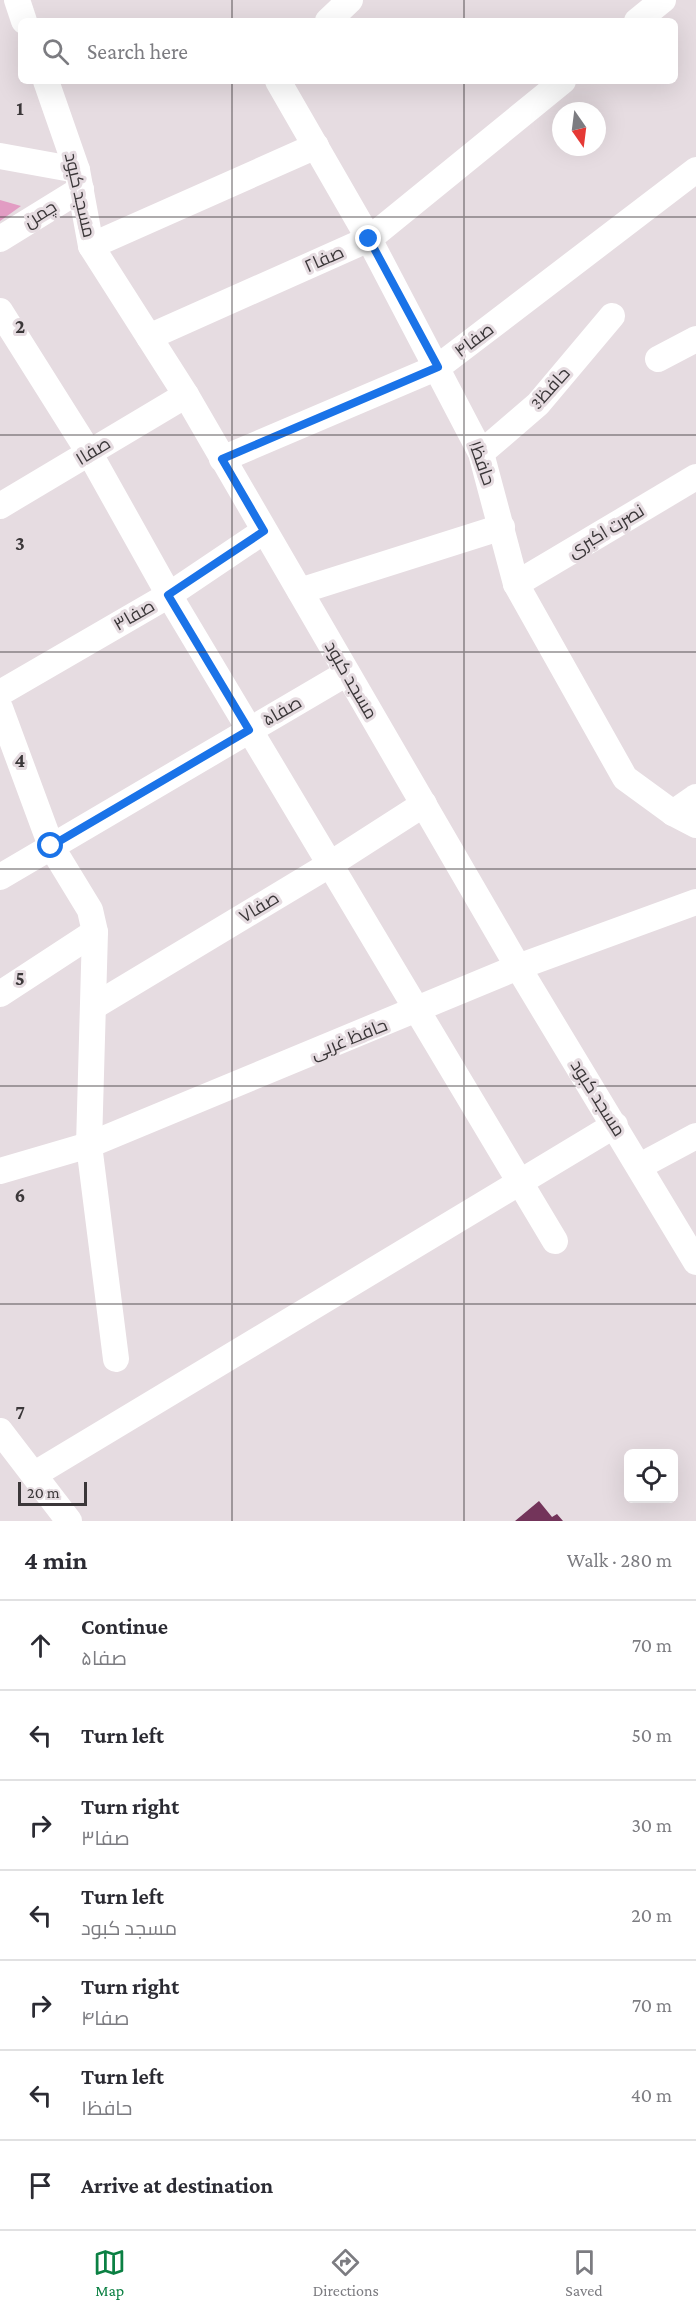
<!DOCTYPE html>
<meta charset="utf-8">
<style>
:root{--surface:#fff;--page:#f2f2f3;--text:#2b2b33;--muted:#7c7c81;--line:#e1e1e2;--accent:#0b8043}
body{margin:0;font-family:"Crimson Pro",Cairo,serif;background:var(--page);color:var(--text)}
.controls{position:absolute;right:18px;bottom:18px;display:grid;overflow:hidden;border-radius:9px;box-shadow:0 6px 24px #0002}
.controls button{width:54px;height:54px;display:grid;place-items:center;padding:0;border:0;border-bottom:2px solid var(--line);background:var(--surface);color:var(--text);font:30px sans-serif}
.compass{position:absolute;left:552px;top:102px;width:54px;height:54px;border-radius:50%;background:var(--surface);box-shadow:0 6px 24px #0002;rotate:166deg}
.scale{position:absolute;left:18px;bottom:15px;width:69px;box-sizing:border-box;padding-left:6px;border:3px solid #3b3739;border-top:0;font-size:16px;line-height:21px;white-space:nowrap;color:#3b3739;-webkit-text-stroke:4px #e6dce1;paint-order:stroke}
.stop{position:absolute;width:18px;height:18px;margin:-14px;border:4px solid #1a73e8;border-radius:50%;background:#fff}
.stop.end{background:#1a73e8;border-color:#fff;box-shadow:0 2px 6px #0008}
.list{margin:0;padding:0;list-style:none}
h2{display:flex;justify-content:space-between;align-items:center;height:78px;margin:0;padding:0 24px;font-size:26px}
h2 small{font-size:20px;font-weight:400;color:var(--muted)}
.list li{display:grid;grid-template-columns:39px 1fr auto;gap:18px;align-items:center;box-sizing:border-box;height:90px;padding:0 24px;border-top:2px solid var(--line)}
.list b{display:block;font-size:22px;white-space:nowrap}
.list p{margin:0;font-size:20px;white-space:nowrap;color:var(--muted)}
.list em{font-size:20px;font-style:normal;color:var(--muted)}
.icon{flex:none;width:33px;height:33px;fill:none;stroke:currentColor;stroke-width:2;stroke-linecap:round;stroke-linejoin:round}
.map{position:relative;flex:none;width:696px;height:1521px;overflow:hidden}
.search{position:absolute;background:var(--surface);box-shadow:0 6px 24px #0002;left:18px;right:18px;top:18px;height:66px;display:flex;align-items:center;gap:15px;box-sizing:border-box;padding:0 21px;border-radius:9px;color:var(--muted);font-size:22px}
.sheet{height:708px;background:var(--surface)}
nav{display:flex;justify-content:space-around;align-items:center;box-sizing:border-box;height:84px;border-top:2px solid var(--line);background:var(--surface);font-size:16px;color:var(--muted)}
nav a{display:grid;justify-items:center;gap:3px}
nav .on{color:var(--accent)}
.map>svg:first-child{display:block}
.green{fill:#e29cc3}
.building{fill:#73345a}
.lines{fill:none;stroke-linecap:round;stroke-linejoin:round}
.minor{stroke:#fff;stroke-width:26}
.route{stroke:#1a73e8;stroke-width:8}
.grid{fill:none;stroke:#3b3739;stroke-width:1.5;stroke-opacity:0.55}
.labels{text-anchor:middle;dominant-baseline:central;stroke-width:6;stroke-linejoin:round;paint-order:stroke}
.street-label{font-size:18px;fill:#3b3739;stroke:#e6dce1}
.grid-label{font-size:20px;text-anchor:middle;font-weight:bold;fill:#3b3739;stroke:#e6dce1;stroke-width:6;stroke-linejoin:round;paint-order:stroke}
</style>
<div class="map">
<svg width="696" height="1521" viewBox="0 0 696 1521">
<rect width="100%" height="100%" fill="#e6dce1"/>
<polygon class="green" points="0,200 21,206 0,221"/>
<polygon class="building" points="539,1501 552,1517 557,1514 563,1521 515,1521"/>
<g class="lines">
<g class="minor">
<polyline points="17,0 24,21"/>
<polyline points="328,21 350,0"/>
<polyline points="637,21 663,0"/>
<polyline points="46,81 77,170 91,246 186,395 518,967 696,1262"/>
<polyline points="278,81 369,239 481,453 516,584 625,778 673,813 696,825"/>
<polyline points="0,156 77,170"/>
<polyline points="0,239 81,189"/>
<polyline points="91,246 316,146"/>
<polyline points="0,311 90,454 169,595 555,1241"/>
<polyline points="149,337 369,239 563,81"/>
<polyline points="658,359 696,339"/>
<polyline points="481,453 538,404 612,316"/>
<polyline points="222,459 438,367 696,170"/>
<polyline points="0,506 186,395"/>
<polyline points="516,584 696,477"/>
<polyline points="300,591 502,527"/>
<polyline points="0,693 169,595 264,531"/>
<polyline points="0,708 51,846 90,910 95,932 89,1145 116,1359"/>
<polyline points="673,813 696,797"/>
<polyline points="0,877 347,673"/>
<polyline points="0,994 95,932"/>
<polyline points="93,1007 329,865 424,804"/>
<polyline points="640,1166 696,1136"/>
<polyline points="0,1171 89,1145 518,967 696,902"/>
<polyline points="0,1431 69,1521"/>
<polyline points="35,1474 615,1125"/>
</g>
</g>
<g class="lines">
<polyline class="route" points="51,846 249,730 168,595 264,531 222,459 438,367 369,239"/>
</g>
<path class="grid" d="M232,0V21M464,0V21M232,81V1521M464,81V1521M0,217H696M0,435H696M0,652H696M0,869H696M0,1086H696M0,1304H696"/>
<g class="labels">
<g class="street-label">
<text transform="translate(80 195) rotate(77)">مسجد کبود</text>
<text transform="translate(40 214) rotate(-32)">چمن</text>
<text transform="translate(324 259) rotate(-24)">صفا۲</text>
<text transform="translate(474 340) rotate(-37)">صفا۴</text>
<text transform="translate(550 388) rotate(-48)">حافظ3</text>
<text transform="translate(93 451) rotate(-31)">صفا۱</text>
<text transform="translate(482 463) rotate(70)">حافظ۱</text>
<text transform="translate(606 531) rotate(-31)">نصرت اکبری</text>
<text transform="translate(134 615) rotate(-30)">صفا۳</text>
<text transform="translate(351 680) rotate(60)">مسجد کبود</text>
<text transform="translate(282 711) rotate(-30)">صفا۵</text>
<text transform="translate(259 907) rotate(-31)">صفا۷</text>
<text transform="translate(349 1039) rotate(-22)">حافظ غربی</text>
<text transform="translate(598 1098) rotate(58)">مسجد کبود</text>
</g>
</g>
<g class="grid-label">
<text x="20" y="115">1</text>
<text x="20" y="333">2</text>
<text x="20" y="550">3</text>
<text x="20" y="767">4</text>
<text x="20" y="985">5</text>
<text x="20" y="1202">6</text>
<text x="20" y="1419">7</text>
</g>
</svg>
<div class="controls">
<button><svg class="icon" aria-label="locate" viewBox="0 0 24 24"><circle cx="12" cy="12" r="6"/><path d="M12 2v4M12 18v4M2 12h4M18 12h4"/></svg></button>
</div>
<svg class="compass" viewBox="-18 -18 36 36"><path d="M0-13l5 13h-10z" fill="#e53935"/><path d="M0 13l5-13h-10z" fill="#7c7c81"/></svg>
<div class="scale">20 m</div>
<div class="stop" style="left:51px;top:846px"></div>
<div class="stop end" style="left:369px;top:239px"></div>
<div class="search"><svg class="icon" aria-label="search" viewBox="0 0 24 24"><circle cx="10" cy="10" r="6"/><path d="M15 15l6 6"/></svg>Search here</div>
</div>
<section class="sheet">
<h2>4 min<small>Walk · 280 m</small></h2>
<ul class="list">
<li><svg class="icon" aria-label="ahead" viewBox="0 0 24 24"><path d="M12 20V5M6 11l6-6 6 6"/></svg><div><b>Continue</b><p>صفا۵</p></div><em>70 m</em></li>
<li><svg class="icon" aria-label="left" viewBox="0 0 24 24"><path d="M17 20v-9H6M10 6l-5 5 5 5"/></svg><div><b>Turn left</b></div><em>50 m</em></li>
<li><svg class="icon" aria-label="right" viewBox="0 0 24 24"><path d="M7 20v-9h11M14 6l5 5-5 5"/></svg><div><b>Turn right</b><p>صفا۳</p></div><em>30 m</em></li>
<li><svg class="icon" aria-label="left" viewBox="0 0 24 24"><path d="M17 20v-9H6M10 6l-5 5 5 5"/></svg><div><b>Turn left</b><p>مسجد کبود</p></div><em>20 m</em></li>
<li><svg class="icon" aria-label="right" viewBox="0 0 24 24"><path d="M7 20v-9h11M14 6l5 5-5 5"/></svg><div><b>Turn right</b><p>صفا۴</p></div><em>70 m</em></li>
<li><svg class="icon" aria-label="left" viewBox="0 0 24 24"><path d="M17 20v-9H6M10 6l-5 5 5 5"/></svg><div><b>Turn left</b><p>حافظ۱</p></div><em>40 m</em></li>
<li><svg class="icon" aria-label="arrive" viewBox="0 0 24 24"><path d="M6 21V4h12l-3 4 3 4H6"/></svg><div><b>Arrive at destination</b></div></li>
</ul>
</section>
<nav>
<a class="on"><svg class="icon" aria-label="map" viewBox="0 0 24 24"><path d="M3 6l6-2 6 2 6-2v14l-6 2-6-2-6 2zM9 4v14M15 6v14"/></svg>Map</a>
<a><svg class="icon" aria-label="directions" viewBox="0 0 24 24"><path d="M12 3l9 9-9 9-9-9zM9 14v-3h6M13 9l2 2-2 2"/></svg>Directions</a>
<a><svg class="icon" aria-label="saved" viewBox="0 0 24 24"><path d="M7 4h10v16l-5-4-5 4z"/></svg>Saved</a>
</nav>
